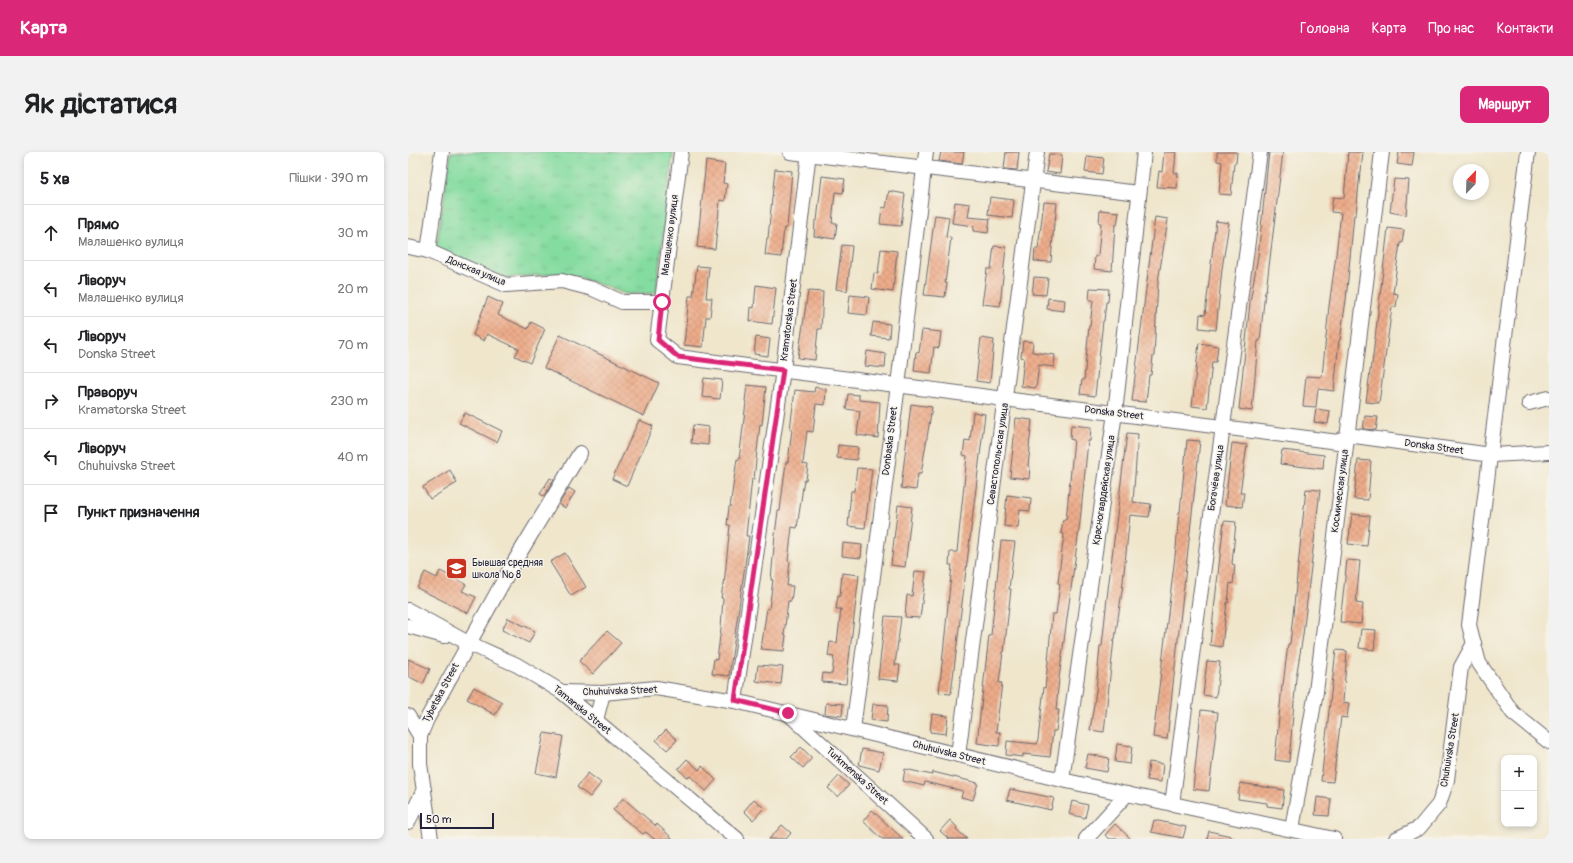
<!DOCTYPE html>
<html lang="uk">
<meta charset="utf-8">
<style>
:root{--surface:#fff;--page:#f2f2f2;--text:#202124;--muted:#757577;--line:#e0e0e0;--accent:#db2777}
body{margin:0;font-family:Pangolin,sans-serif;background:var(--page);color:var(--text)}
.controls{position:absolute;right:12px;bottom:12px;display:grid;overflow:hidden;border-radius:8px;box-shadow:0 2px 6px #0003}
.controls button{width:36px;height:36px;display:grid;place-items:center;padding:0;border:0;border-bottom:1px solid var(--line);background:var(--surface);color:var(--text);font:20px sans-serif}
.compass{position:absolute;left:1045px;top:12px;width:36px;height:36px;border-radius:50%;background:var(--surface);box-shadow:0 2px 6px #0003;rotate:23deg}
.scale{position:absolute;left:12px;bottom:10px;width:74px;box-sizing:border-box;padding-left:4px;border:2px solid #22223b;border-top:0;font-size:11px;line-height:14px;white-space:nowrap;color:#22223b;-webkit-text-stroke:3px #f7f3e8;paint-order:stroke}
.stop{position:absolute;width:12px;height:12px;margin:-9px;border:3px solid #db2777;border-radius:50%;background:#fff}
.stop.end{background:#db2777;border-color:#fff;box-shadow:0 1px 4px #0008}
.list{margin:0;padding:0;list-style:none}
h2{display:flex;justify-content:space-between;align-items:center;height:52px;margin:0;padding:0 16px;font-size:17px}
h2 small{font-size:13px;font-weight:400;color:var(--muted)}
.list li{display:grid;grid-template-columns:26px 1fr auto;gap:12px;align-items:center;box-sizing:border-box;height:56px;padding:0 16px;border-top:1px solid var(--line)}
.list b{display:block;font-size:15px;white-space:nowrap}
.list p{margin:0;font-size:13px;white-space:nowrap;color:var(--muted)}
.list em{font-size:13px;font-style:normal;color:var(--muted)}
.icon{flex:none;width:22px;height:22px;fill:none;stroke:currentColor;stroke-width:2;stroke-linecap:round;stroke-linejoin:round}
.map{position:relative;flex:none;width:1141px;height:687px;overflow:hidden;border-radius:8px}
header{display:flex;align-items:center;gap:24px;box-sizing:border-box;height:56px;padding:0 20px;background:var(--accent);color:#fff}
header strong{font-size:19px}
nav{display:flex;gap:22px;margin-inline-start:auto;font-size:14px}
.intro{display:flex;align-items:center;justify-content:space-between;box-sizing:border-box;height:96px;padding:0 24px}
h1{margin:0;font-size:28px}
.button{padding:10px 18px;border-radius:8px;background:var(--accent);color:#fff;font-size:14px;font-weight:700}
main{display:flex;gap:24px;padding:0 24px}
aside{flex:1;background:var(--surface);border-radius:8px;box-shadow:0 2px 6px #0003}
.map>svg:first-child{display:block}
.grass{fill:url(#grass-tufts);stroke:#547f6e}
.building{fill:url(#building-cross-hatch)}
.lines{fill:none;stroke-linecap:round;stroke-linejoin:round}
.minor-casing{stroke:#6a676e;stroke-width:16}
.minor{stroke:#fff;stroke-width:14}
.route{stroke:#db2777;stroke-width:5}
.labels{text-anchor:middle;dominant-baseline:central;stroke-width:3;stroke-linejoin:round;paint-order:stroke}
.street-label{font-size:10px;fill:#22223b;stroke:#f7f3e8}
.poi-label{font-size:10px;fill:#22223b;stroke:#f7f3e8;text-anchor:start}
</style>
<header>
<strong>Карта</strong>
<nav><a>Головна</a><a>Карта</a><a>Про нас</a><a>Контакти</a></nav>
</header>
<div class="intro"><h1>Як дістатися</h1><a class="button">Маршрут</a></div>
<main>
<aside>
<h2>5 хв<small>Пішки · 390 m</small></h2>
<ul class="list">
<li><svg class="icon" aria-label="ahead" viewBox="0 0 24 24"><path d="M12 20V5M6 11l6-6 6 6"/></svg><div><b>Прямо</b><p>Малашенко вулиця</p></div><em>30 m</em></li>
<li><svg class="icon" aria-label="left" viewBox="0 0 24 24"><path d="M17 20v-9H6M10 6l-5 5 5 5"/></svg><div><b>Ліворуч</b><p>Малашенко вулиця</p></div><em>20 m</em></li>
<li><svg class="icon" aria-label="left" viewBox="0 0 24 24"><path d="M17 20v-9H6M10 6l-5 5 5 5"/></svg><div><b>Ліворуч</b><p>Donska Street</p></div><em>70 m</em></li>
<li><svg class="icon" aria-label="right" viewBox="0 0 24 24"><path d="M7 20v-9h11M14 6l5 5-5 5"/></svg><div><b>Праворуч</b><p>Kramatorska Street</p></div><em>230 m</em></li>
<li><svg class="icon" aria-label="left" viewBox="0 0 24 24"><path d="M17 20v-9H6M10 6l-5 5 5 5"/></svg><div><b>Ліворуч</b><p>Chuhuivska Street</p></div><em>40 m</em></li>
<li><svg class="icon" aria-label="arrive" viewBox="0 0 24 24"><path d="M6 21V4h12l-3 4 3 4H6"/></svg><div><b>Пункт призначення</b></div></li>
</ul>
</aside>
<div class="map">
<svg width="1141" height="687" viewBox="0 0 1141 687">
<defs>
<pattern id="grass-tufts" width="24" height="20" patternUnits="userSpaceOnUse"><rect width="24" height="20" fill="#85dca0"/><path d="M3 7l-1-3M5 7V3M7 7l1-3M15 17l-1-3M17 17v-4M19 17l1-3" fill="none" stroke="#73bc8b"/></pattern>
<pattern id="building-cross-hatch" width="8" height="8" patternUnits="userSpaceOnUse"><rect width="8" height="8" fill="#edac8a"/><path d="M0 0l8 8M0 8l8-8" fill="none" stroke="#cb9478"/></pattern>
</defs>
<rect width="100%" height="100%" fill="#f7f3e8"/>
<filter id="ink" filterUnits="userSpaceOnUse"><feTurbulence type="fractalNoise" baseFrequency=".025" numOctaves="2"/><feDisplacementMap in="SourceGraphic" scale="8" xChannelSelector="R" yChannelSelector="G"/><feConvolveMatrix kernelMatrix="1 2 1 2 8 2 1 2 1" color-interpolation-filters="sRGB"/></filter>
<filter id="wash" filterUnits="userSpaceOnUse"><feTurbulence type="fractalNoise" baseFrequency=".012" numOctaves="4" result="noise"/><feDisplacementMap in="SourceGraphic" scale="16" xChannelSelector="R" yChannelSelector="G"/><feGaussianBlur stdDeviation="0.9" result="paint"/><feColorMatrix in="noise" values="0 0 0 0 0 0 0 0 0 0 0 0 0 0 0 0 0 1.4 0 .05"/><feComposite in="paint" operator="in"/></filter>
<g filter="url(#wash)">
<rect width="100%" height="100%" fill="#efe6cc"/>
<polygon class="grass" points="43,0 265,0 248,141 218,142 185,130 154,121 98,126 28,96"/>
<g id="blocks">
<g class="building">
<polygon points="533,0 556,0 554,12 531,9"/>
<polygon points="598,0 611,0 609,18 596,17"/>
<polygon points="756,0 768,0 766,21 770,21 769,36 749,35 751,19 754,20"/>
<polygon points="809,0 829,0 828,11 826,11 823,43 811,42 814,10 809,9"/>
<polygon points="861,0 875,0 858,139 857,139 852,189 850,189 844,259 831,257 842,150 850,104"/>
<polygon points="940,0 955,0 953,20 952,20 948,63 946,63 938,148 932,188 931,188 926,239 910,237 908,255 895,254 898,224 914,225 921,154 927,111 933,61 923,60 925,45 936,46"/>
<polygon points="991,0 1006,0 1004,14 989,12"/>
<polygon points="641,2 654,3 652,22 638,20"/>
<polygon points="679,4 696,6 694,22 677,20"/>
<polygon points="298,9 317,12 315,31 319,32 317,49 312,48 307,97 289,95"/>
<polygon points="367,17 384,19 379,76 376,76 373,105 357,103 359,86 360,86"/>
<polygon points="414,24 437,27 435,41 427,40 424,71 429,71 427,87 406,84 407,69 409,69"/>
<polygon points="986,27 1001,28 998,63 982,60"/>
<polygon points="481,39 497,42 493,74 472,72 474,55 478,56"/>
<polygon points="582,45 606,48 604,66 580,63"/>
<polygon points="547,50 562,52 560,65 582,67 580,81 565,79 566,74 544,71"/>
<polygon points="636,50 649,51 647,70 646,70 643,110 626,109 627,97 630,97"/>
<polygon points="692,58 711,60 709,73 707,73 704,119 686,117 687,104 690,104 693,71 691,71"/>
<polygon points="527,63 541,65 538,85 543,86 537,131 539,131 537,145 516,143"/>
<polygon points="747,65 760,67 750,130 746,204 745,204 743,223 741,223 738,250 724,249"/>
<polygon points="808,69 821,71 814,117 808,178 791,176 792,162 797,163"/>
<polygon points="980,76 996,78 994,91 992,91 985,141 990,142 988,155 984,155 971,251 958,250 963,212 964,212"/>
<polygon points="434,93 444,94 439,139 428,137"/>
<polygon points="586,94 598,95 592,154 574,152 579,117 583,117"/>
<polygon points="473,97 489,99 485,140 464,137 466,121 470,122"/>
<polygon points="289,114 301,115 298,146 304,146 302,165 298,165 295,195 276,193 281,144 285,144"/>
<polygon points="626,125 640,126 638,143 624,142"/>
<polygon points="348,133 368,136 364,172 342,169 343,155 346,156"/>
<polygon points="682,136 701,137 700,150 698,150 696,169 695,169 687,244 672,242 674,228 676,228 681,174 682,174 685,148 681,148"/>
<polygon points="400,139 415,140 413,177 410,177 407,208 390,206"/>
<polygon points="442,143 461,145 459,163 440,161"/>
<polygon points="80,145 95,152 90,163 120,177 123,170 137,177 122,211 107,204 111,197 79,182 76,189 65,183"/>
<polygon points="640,146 657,148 656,159 639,157"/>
<polygon points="465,170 482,172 481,186 463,184"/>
<polygon points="514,178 533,180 531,196 526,195 523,221 506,219 508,200 511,201"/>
<polygon points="152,183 251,231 236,264 136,216"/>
<polygon points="348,185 362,187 360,204 346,202"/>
<polygon points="573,186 586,188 582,231 568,229"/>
<polygon points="615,189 625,190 624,200 647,203 646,215 631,213 628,236 613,234 616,206 613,205"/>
<polygon points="791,191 810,194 808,210 804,210 799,256 784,254"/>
<polygon points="459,199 478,202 477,216 457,214"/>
<polygon points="296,226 314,228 312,247 294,245"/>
<polygon points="339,233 358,235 354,273 352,272 346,327 344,326 338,384 341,384 339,399 321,524 304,522 306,507 309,508 313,476 315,446 313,446 315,433 316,433 322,373 319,373 321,355 322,355 329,307 331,308 338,250 337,249"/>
<polygon points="407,235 418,237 417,253 408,252 405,280 399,279 395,312 400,313 398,328 396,328 389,376 384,375 380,409 382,410 379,434 385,434 383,449 380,449 376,483 378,483 376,499 353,497 359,456 361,457 365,428 363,428 367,383 370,359 372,359 378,310 380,310 384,277 382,277 387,238 406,240"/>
<polygon points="440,242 451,243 451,248 472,250 470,286 449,283 452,259 438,257"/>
<polygon points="503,252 524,255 513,322 510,322 508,338 493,336"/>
<polygon points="908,257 922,259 920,272 906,270"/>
<polygon points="565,260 577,262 543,542 531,541 544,413 541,413 542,400 549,400 559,304 555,303 557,288 562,289"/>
<polygon points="57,261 94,279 89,290 51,271"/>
<polygon points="957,264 970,265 968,278 955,277"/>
<polygon points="608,266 624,268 621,295 622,296 620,314 622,315 621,327 602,325"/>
<polygon points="231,268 245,274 219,334 204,327"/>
<polygon points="285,273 301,275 300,293 283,291"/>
<polygon points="663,273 683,275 682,289 680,289 672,370 651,526 648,558 651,558 648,579 645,579 642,605 615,602 615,605 598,603 599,589 629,592 630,588 636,535 637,536 640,510 644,462 648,462 652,432 650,431 656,382 653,381 655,368 658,368 666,288 662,287"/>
<polygon points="719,281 730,282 725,350 743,352 741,365 722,363 714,439 707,487 706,487 696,580 682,578 688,539 692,494 694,494 699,446"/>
<polygon points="779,288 792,289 759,587 745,585 768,396 771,360 772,360"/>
<polygon points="824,291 839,293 832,341 836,341 834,355 817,353"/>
<polygon points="430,293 450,295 449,308 429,306"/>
<polygon points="874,298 916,303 915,317 872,312"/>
<polygon points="950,308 963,309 960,348 946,347"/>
<polygon points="449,316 464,317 457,376 440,374 443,339 446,339"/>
<polygon points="42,318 49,331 22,347 15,335"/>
<polygon points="142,326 146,328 136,344 132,342"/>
<polygon points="161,336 167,340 157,356 151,352"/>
<polygon points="898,337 912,338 895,483 888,526 881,610 867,608 874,533 875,533 880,492 882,492"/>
<polygon points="599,343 623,346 622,359 612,358 610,376 596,374"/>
<polygon points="490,353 504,355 497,415 483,413"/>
<polygon points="944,362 962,364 959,394 940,392"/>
<polygon points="816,369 828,370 824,412 827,413 825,432 822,431 820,451 819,450 814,495 802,493"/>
<polygon points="593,389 607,390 601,437 603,437 596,500 595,500 591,531 594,531 588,580 592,580 591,594 569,591 581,483 583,483"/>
<polygon points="435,391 454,393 453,406 434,404"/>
<polygon points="157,401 178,435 163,444 142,410"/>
<polygon points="939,408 952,409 948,451 955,452 953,472 932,470"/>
<polygon points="32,419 58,432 54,439 68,445 60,461 9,436 17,420 29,426"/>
<polygon points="507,419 518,420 512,466 497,465 499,443 504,444"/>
<polygon points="434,421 451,423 438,532 414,530 415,521 424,522 426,505 420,504 422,490 429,491 433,457 428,457 430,444 432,444"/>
<polygon points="477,464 493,465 487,513 492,513 490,529 470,527"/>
<polygon points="100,466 127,479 121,491 94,478"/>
<polygon points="953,477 968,478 966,498 951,496"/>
<polygon points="199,479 213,491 185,522 171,509"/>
<polygon points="928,498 939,499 935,550 941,551 939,566 933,565 925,630 913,629"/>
<polygon points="0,507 22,517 15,532 0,524"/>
<polygon points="799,509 812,510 808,545 795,543"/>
<polygon points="350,513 375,515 373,532 348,529"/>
<polygon points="66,535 94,550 87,563 59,547"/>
<polygon points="418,551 435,552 434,564 417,562"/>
<polygon points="465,552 480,553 479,570 463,568"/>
<polygon points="793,558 810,560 801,639 785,637"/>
<polygon points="524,562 540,564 538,582 522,580"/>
<polygon points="258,578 269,588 259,598 248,588"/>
<polygon points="136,581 155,584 148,625 128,621"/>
<polygon points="709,592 724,594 722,612 707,610"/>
<polygon points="393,595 404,606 395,616 383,605"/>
<polygon points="454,597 475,601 471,618 451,613"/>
<polygon points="680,602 701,606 699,620 677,616"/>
<polygon points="279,607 291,618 294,614 308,628 298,639 282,624 280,626 270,617"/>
<polygon points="741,610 755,612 753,630 739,628"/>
<polygon points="497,617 524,623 525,620 570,631 565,648 553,645 555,639 517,630 516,634 495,629"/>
<polygon points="180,621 193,631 182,645 169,635"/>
<polygon points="431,624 441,633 430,645 420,636"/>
<polygon points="832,631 876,638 874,656 859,654 859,651 830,647"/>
<polygon points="602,637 646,646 643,658 599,648"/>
<polygon points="909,645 923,647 921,664 907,663"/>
<polygon points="215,646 248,674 249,672 265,687 246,687 238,680 235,682 216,667 205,658"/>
<polygon points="346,647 356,656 345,668 336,659"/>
<polygon points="664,649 680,653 677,666 661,662"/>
<polygon points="464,658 481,674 495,687 474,687 455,669"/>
<polygon points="542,668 549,675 548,677 559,687 541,687 532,679"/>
<polygon points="746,668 778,675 775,686 743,680"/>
<polygon points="707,672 723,687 702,687 697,683"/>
<polygon points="374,673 383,681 378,687 361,687"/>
<polygon points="801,679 823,684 823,687 799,687"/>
</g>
</g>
</g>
<g filter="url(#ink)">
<use href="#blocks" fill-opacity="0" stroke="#6a676e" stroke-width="1"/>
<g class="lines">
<defs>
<g id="minor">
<polyline points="273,0 249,188 270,205 930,290 940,283 1083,303 1141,300"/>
<polyline points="382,0 731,41"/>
<polyline points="1120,0 1061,473 1071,511 1105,561 1141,590"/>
<polyline points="0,95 20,99 98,133 154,129 185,137 214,150 254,150"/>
<polyline points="20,99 34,0"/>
<polyline points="1121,251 1141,246"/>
<polyline points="0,458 60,491 109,513 154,540 329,687"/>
<polyline points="0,474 36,484"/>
<polyline points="154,540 195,541 248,536 327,549 654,628 926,687"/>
<polyline points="327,549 375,218 401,0"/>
<polyline points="382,563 518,687"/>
<polyline points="0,564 12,584"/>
<polyline points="188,568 195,541"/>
<polyline points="445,577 490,233 518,0"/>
<polyline points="550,603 629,0"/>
<polyline points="654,628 707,261 736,0"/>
<polyline points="764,652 852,0"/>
<polyline points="0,670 16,638"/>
<polyline points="884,677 908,540 974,0"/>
<polyline points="23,687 12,612 12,584 19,567 105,412 172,301"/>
<polyline points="678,687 719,642"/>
<polyline points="988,687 1011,676 1031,652 1039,628 1053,515 1066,491"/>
</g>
</defs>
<use href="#minor" class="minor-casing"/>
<use href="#minor" class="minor"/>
</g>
</g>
<g class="lines" filter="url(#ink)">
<polyline class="route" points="254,150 250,188 270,205 375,218 327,548 380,561"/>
</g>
<defs>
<symbol id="school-square" viewBox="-11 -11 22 22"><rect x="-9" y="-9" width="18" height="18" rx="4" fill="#c8321e" stroke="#f7f3e8"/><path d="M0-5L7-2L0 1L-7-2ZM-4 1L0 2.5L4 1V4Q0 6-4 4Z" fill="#fff"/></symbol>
</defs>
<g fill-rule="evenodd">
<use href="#school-square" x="36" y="404" width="25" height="25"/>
</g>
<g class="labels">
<g class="street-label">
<text transform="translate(262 83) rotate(-83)">Малашенко вулиця</text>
<text transform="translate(68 119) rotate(22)">Донская улица</text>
<text transform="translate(381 168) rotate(-83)">Kramatorska Street</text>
<text transform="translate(706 261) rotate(7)">Donska Street</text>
<text transform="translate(482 289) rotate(-83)">Donbaska Street</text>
<text transform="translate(1026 295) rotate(8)">Donska Street</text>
<text transform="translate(590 302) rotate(-82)">Севастопольская улица</text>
<text transform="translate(808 326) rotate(-82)">Богачёва улица</text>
<text transform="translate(696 338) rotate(-82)">Красногвардейская улица</text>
<text transform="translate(932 339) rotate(-83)">Космическая улица</text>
<text transform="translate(212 539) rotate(-2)">Chuhuivska Street</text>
<text transform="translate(33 541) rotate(-62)">Tybetska Street</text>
<text transform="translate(174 558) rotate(39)">Tamanska Street</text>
<text transform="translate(1042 598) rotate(-81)">Chuhuivska Street</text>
<text transform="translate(541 601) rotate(14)">Chuhuivska Street</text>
<text transform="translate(449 624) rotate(42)">Turkmenska Street</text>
</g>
<g class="poi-label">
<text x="64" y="411">Бывшая средняя<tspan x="64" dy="12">школа № 8</tspan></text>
</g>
</g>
</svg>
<div class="controls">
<button>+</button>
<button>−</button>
</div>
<svg class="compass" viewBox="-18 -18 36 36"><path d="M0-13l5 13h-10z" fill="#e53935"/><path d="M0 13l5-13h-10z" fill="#757577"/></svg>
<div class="scale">50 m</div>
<div class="stop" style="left:254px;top:150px"></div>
<div class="stop end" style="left:380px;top:561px"></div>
</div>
</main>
